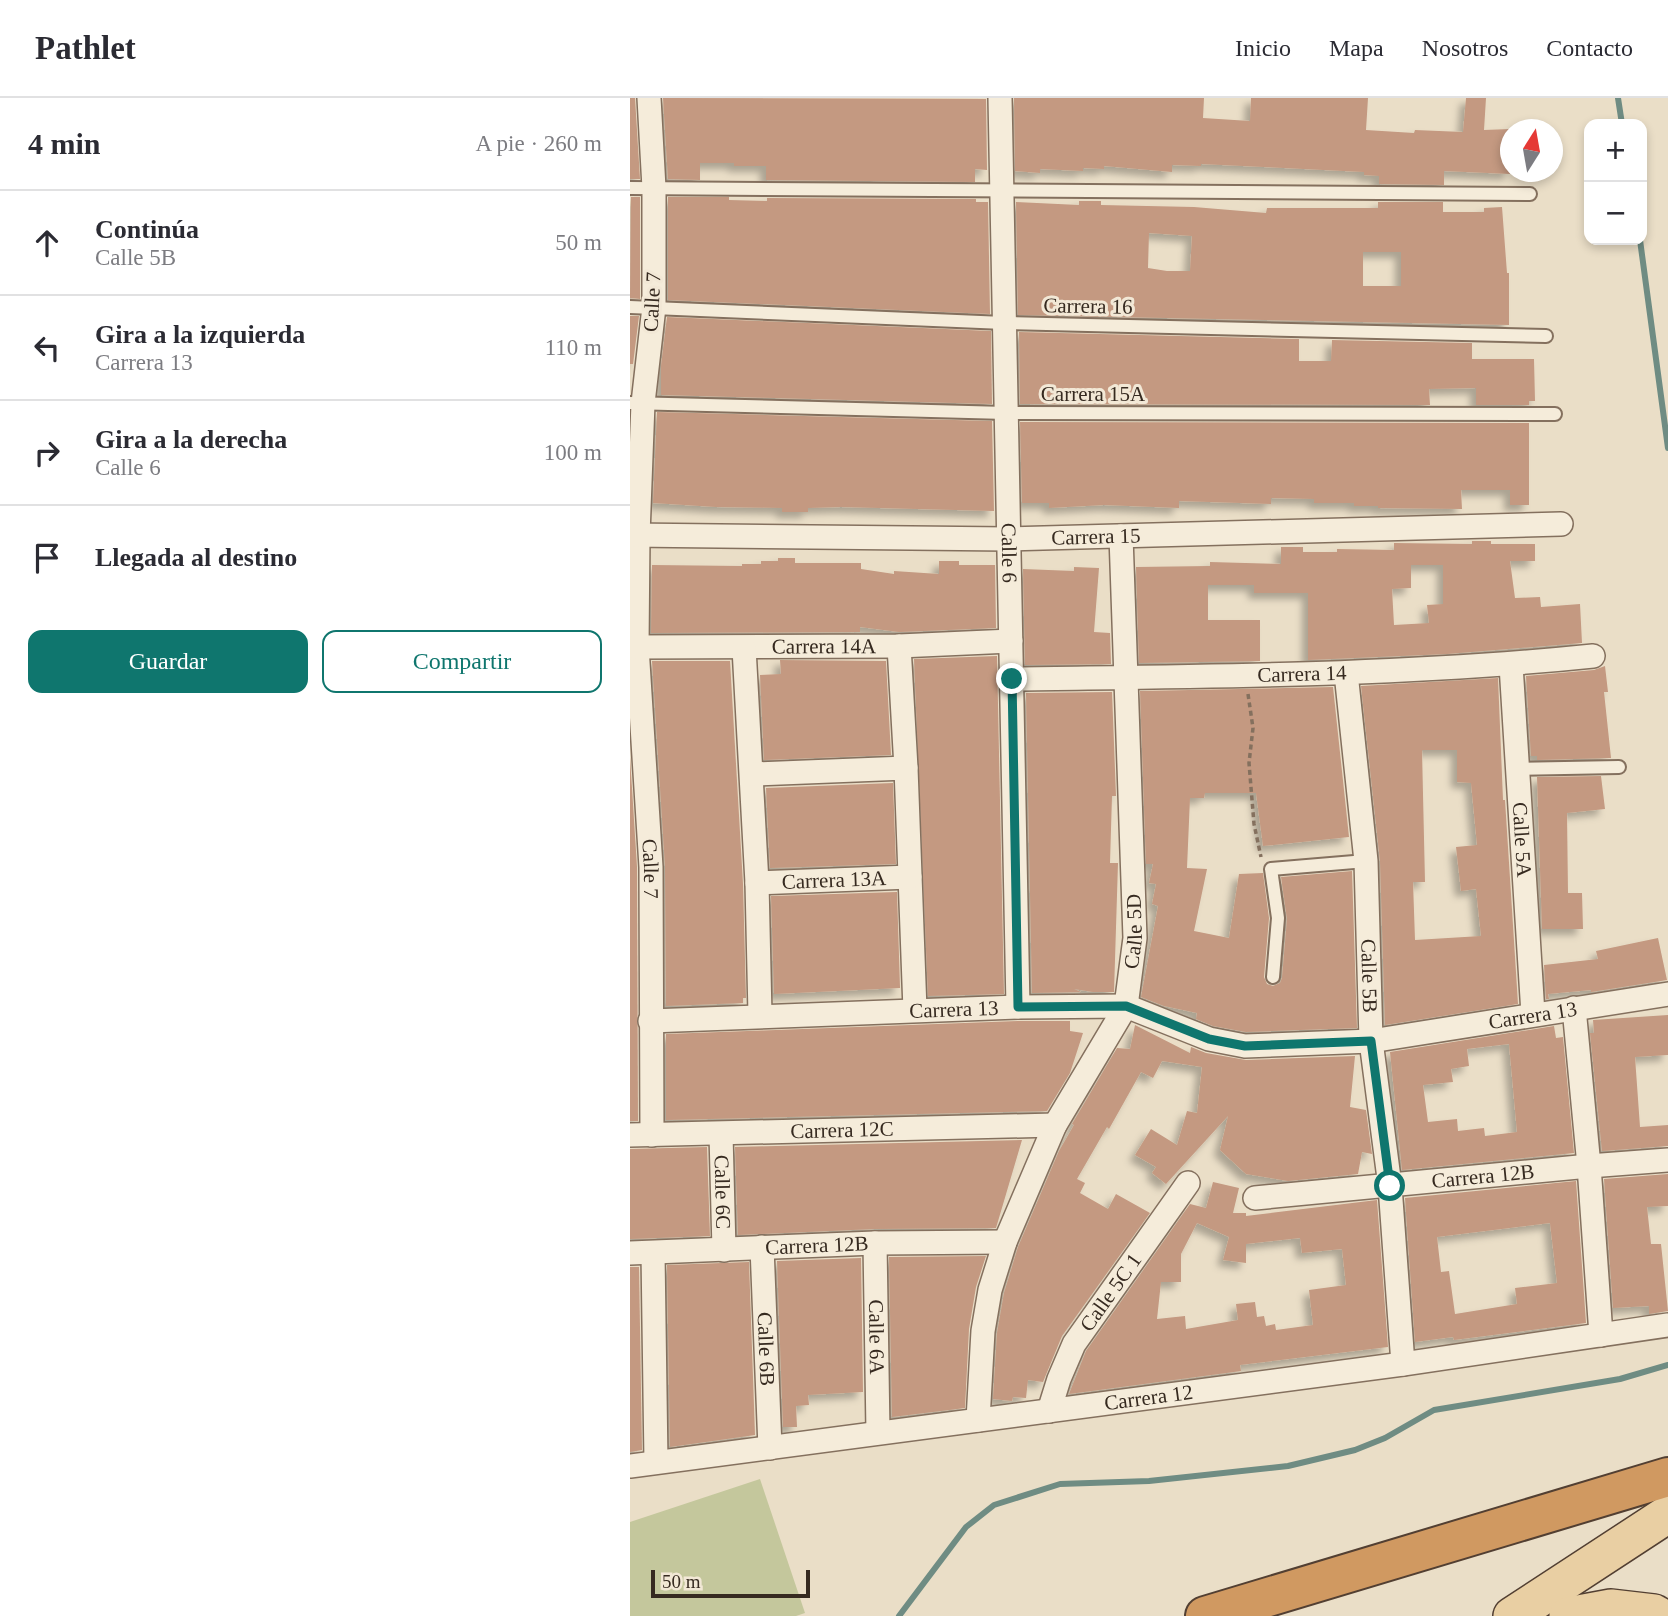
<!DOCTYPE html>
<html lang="es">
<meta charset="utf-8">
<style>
:root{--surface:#fff;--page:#f7f7f7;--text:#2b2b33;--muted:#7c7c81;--line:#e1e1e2;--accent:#0f766e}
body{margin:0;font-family:Georgia,serif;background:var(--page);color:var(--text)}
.controls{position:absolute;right:21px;top:21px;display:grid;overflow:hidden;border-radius:14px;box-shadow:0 4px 10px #0003}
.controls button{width:63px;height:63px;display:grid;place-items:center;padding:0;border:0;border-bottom:2px solid var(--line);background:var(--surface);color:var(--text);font:35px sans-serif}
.compass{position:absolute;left:870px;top:21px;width:63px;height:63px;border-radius:50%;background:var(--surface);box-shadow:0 4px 10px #0003;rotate:11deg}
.scale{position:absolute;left:21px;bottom:18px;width:159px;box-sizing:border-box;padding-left:7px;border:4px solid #362a20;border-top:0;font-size:19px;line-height:24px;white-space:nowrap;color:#362a20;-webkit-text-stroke:5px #f2e8d6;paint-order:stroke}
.stop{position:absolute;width:21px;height:21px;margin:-16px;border:5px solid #0f766e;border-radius:50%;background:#fff}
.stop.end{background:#0f766e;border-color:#fff;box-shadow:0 2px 7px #0008}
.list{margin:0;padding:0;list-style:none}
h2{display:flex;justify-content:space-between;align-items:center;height:91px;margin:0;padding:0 28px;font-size:30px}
h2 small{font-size:23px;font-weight:400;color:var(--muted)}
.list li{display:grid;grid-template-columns:46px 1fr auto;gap:21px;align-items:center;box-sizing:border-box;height:105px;padding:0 28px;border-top:2px solid var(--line)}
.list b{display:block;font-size:26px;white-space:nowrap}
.list p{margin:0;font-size:23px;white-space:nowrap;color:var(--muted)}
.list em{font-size:23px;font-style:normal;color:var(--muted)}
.actions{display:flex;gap:14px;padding:21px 28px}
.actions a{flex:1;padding:16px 0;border:2px solid var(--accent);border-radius:14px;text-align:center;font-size:24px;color:var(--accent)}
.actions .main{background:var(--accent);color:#fff}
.icon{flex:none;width:38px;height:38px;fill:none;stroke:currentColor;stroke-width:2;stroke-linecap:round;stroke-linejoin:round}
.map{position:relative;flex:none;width:1038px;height:1518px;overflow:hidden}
header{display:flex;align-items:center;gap:42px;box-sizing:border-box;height:98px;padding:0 35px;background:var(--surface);border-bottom:2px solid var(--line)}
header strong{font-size:33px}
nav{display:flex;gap:38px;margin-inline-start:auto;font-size:24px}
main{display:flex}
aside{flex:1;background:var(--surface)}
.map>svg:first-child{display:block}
.green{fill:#c4c79c}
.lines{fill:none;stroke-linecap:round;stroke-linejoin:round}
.stream{stroke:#6f8c83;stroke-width:6}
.building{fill:#c49981;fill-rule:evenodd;filter:url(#shadow)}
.lane-casing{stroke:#84705e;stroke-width:16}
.street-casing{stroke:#84705e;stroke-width:26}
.primary-casing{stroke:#523f32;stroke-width:40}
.highway-casing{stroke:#523f32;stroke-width:42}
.path{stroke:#84705e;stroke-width:3.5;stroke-dasharray:5 3.5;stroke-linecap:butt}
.lane{stroke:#f5ecda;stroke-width:12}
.street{stroke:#f5ecda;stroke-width:23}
.primary{stroke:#e9cfa3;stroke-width:37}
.highway{stroke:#d09961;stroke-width:38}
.route{stroke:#0f766e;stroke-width:9}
.labels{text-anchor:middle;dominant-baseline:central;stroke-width:6;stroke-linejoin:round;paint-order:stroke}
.street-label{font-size:21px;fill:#362a20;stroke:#f2e8d6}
</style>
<header>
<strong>Pathlet</strong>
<nav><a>Inicio</a><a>Mapa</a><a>Nosotros</a><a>Contacto</a></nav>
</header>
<main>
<aside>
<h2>4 min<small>A pie · 260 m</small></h2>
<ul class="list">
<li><svg class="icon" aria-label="ahead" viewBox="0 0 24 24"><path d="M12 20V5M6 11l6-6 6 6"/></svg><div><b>Continúa</b><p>Calle 5B</p></div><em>50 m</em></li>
<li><svg class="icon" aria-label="left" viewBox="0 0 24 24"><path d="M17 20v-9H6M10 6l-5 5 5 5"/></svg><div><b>Gira a la izquierda</b><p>Carrera 13</p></div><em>110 m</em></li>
<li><svg class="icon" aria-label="right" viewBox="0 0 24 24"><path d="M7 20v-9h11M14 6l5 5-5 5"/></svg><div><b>Gira a la derecha</b><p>Calle 6</p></div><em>100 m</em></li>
<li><svg class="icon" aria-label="arrive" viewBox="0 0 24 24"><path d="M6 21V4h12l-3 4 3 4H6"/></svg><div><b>Llegada al destino</b></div></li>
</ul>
<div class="actions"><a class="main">Guardar</a><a>Compartir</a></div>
</aside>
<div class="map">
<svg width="1038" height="1518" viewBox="0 0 1038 1518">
<defs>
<filter id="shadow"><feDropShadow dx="-6" dy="6" stdDeviation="3.5" flood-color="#0004"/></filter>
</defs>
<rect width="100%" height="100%" fill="#eadec7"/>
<polygon class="green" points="130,1381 175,1515 166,1518 0,1518 0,1424"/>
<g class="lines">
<g class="stream">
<polyline points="988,0 992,26"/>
<polyline points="1010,142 1038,350"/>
<polyline points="269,1518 336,1429 364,1407 430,1386 519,1383 658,1368 725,1352 755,1340 804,1312 990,1281 1038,1267"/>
</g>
</g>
<g class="building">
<polygon points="0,0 5,0 10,81 0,81"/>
<polygon points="33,0 356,1 357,72 345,71 345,84 136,82 136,68 104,68 104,65 70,65 70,82 38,81"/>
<polygon points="384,0 574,0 573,20 620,23 621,0 738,0 736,32 784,35 785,32 833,34 836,0 856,0 854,32 880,31 880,76 814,73 814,87 749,86 749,78 734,77 734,74 571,66 571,68 542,67 542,74 474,68 474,71 453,70 453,73 410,71 410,75 385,73"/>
<polygon points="1,99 10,99 10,201 0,200"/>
<polygon points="38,99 99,99 99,102 137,103 137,100 346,101 346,104 358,104 360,216 38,202"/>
<path d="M449,103H471V107L564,109L636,115L637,110H748V104H813V114H854V110L872,109L877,175H879V227L388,217L386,104L449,107ZM519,135L562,138L560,173H537L518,170ZM733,154H771V188H733Z"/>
<polygon points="0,218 9,218 3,266 0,266"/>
<polygon points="37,219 361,233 362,306 31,297 31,268"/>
<polygon points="389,234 669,241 669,263 701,263 702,242 842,245 842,261 904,261 905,303 899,303 899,307 846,307 846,290 799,291 800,307 390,306"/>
<polygon points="27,314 362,323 364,413 211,409 178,410 178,414 152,414 152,410 86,409 23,405"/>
<polygon points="390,324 899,325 899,407 880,407 880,392 831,392 832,411 748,410 748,408 724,408 724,405 684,405 684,401 641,400 641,406 549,403 549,410 474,407 419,410 419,405 392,405"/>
<path d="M842,443H861V446H905V463H880L885,500L910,499L911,509L950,506L952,545L817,556L678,562V495H624V487H578V522H630V563L509,565L506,469L580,468V464L651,466V449H673V454H707V451L764,452V445L842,446ZM781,467H813V506L797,507L799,525L764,527L762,491L781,490Z"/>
<polygon points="148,460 165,460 165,465 231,465 231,471 264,476 264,473 309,476 309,463 329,463 329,467 365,467 366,530 269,534 230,529 230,534 21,535 22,467 112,468 112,466 131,466 131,463 148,463"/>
<polygon points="444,469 469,470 464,534 480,535 481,566 395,567 393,471 444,473"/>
<polygon points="367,558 374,896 298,898 284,561"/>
<polygon points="150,562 256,563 261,657 134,662 130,577 151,576"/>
<polygon points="22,563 100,563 113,786 116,900 113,900 113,905 36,908 35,768"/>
<polygon points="975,568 978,594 974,594 981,660 907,662 907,658 901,658 896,578 964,572"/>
<path d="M868,580L873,702H875L888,906L755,927L750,763L731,588ZM792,652H827V684L841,685L847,747L826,749L831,793L846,791L851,838L785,842L783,784H795Z"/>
<polygon points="703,589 719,739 633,748 626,695 575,695 574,700 560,700 557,770 577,771 564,833 599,840 609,776 633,775 639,820 634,879 637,886 643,888 650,885 652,880 657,821 651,779 722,773 727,930 616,934 583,928 566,921 567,915 534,908 511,899 528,808 522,806 526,786 519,785 523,766 516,766 510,593"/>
<polygon points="482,594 486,698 482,698 480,765 488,765 484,894 463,894 444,891 451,894 402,895 396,595"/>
<polygon points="0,659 7,769 8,1023 0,1023"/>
<polygon points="971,678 975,711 937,715 938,795 952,795 953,831 912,831 907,679"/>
<polygon points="263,685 266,766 140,770 136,690"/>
<polygon points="267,794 270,890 144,896 141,798"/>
<polygon points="1028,840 1037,882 961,894 961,892 918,896 919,901 916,901 914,867 968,861 966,853"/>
<polygon points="1038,917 1038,957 1005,959 1010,1029 1038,1027 1038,1048 972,1053 960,935 964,935 963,922"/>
<polygon points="388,923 440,923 440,933 453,935 440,975 417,1013 36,1022 36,936"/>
<polygon points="505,927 560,955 561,949 576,955 616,962 725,958 720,1009 736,1012 742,1056 732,1054 728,1076 658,1083 616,1076 590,1052 598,1018 536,1086 522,1075 526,1069 505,1057 521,1031 547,1047 557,1013 567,1015 572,969 532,963 523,980 511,974 479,1031 477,1029 447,1081 455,1085 450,1095 478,1111 486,1096 520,1115 432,1238 413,1284 398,1282 396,1300 383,1299 382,1303 363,1301 367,1235 374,1195 388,1149 429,1053 444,1027 442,1026 487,950 500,951"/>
<path d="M924,928L926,940L933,939L944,1055L772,1072L760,954ZM879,946L887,1034L855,1038L854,1030L828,1033L827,1021L798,1024L793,987L823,984L821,971L839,968L837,951Z"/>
<polygon points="392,1042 366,1130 244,1131 108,1137 105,1049"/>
<polygon points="77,1049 80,1138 0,1141 0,1051"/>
<polygon points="1038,1076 1038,1108 1017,1109 1021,1146 1031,1146 1038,1213 1019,1216 1019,1208 983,1210 974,1081"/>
<path d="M946,1083L956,1225L824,1242L823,1239L785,1244L775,1100ZM920,1125L927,1185L885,1190L887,1206L825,1216L819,1173L811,1174L807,1139Z"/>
<path d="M583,1084L609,1090L603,1115H616V1118L747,1102L758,1249L610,1267L611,1273L439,1296L456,1253L560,1106L576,1110ZM567,1125L599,1139L593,1162L616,1165V1146L670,1140L672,1155L712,1151L716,1187L679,1192L683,1227L646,1232L645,1226L636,1228L634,1218L627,1219L625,1204L606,1206L608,1222L556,1231L555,1218L527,1221L531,1184H551V1156Z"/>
<polygon points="356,1158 346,1189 339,1231 335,1310 262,1319 259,1159"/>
<polygon points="231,1160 233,1294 178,1297 179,1307 166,1308 167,1329 153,1329 147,1163"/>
<polygon points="119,1164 125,1337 40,1349 37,1167"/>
<polygon points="0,1169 9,1169 12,1352 0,1354"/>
</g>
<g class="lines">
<defs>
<g id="lane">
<polyline points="0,90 900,96"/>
<polyline points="0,209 374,225 916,238"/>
<polyline points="0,305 376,315 925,316"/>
<polyline points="887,671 989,669"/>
<polyline points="643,879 648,820 641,771 736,763"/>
</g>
<g id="street">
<path id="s1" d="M19,0L24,90V209L13,305L8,437L7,549L21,769L22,1037"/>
<path id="s2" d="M370,0L388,909"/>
<path id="s3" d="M0,437L379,441L931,426"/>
<polyline points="269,548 276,670 285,912"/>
<path id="s4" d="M7,549L269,548L381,543"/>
<polyline points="114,550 127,785 130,917"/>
<path id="s5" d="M881,567L903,916"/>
<path id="s6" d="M716,575L736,763L741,943L760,1088L773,1266"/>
<path id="s7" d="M382,581C576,578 770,578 963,558"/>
<polyline points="123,676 276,670"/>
<path id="s8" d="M127,785L280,779"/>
<polyline points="944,910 959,1068 971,1237"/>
<path id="s9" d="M20,923L388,909L496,908L579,941L615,948L741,943L1038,896"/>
<path id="s10" d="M91,1036L94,1152"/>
<path id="s11" d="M0,1037L425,1027"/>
<path id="s12" d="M625,1100L959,1068L1038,1062"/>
<path id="s13" d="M245,1145L248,1334"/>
<path id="s14" d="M132,1149L140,1350"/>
<path id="s15" d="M0,1155L245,1145L375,1144"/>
<polyline points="23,1155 26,1364"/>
<path id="s16" d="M419,1313L429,1281L444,1246L558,1085"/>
<path id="s17" d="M348,1322L353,1233L360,1192L375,1144L425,1027L496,908L505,840L491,438"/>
<path id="s18" d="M0,1368L773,1266L1038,1227"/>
</g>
<g id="primary">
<polyline points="882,1518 1038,1416"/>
<polyline points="938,1518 981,1510 1024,1515 1029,1518"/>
</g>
<polyline id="highway" points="575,1518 1038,1379"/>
</defs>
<use href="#lane" class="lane-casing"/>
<use href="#street" class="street-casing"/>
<use href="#primary" class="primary-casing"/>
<use href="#highway" class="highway-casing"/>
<polyline class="path" points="618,596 623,630 619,665 624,726 631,759"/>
<use href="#lane" class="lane"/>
<use href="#street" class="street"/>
<use href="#primary" class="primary"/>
<use href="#highway" class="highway"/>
</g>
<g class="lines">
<polyline class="route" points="382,581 388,909 496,908 579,941 615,948 741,943 760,1088"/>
</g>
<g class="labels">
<g class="street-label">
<text transform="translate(22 204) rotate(-87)">Calle 7</text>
<text transform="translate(458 208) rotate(1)">Carrera 16</text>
<text x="463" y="296">Carrera 15A</text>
<text stroke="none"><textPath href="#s3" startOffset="466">Carrera 15</textPath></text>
<text stroke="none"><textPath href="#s2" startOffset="455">Calle 6</textPath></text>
<text stroke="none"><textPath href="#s4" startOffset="187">Carrera 14A</textPath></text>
<text stroke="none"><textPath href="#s7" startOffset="290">Carrera 14</textPath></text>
<text stroke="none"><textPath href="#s5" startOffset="175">Calle 5A</textPath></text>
<text stroke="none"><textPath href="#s1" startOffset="772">Calle 7</textPath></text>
<text stroke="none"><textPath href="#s8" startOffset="77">Carrera 13A</textPath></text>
<text stroke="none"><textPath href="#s17" startOffset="522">Calle 5D</textPath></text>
<text stroke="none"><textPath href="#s6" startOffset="304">Calle 5B</textPath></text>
<text stroke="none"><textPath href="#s9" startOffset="304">Carrera 13</textPath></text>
<text stroke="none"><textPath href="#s9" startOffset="892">Carrera 13</textPath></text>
<text stroke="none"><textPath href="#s11" startOffset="212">Carrera 12C</textPath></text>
<text stroke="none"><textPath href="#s12" startOffset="229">Carrera 12B</textPath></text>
<text stroke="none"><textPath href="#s10" startOffset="58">Calle 6C</textPath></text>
<text stroke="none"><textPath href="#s15" startOffset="187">Carrera 12B</textPath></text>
<text stroke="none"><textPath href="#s16" startOffset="135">Calle 5C 1</textPath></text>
<text stroke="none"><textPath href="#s13" startOffset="94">Calle 6A</textPath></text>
<text stroke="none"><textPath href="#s14" startOffset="102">Calle 6B</textPath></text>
<text stroke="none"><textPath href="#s18" startOffset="523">Carrera 12</textPath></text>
</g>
</g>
</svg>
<div class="controls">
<button>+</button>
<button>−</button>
</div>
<svg class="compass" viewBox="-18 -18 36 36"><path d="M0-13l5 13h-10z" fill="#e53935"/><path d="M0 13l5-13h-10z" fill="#7c7c81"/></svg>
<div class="scale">50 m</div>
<div class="stop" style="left:760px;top:1088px"></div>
<div class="stop end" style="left:382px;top:581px"></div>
</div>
</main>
